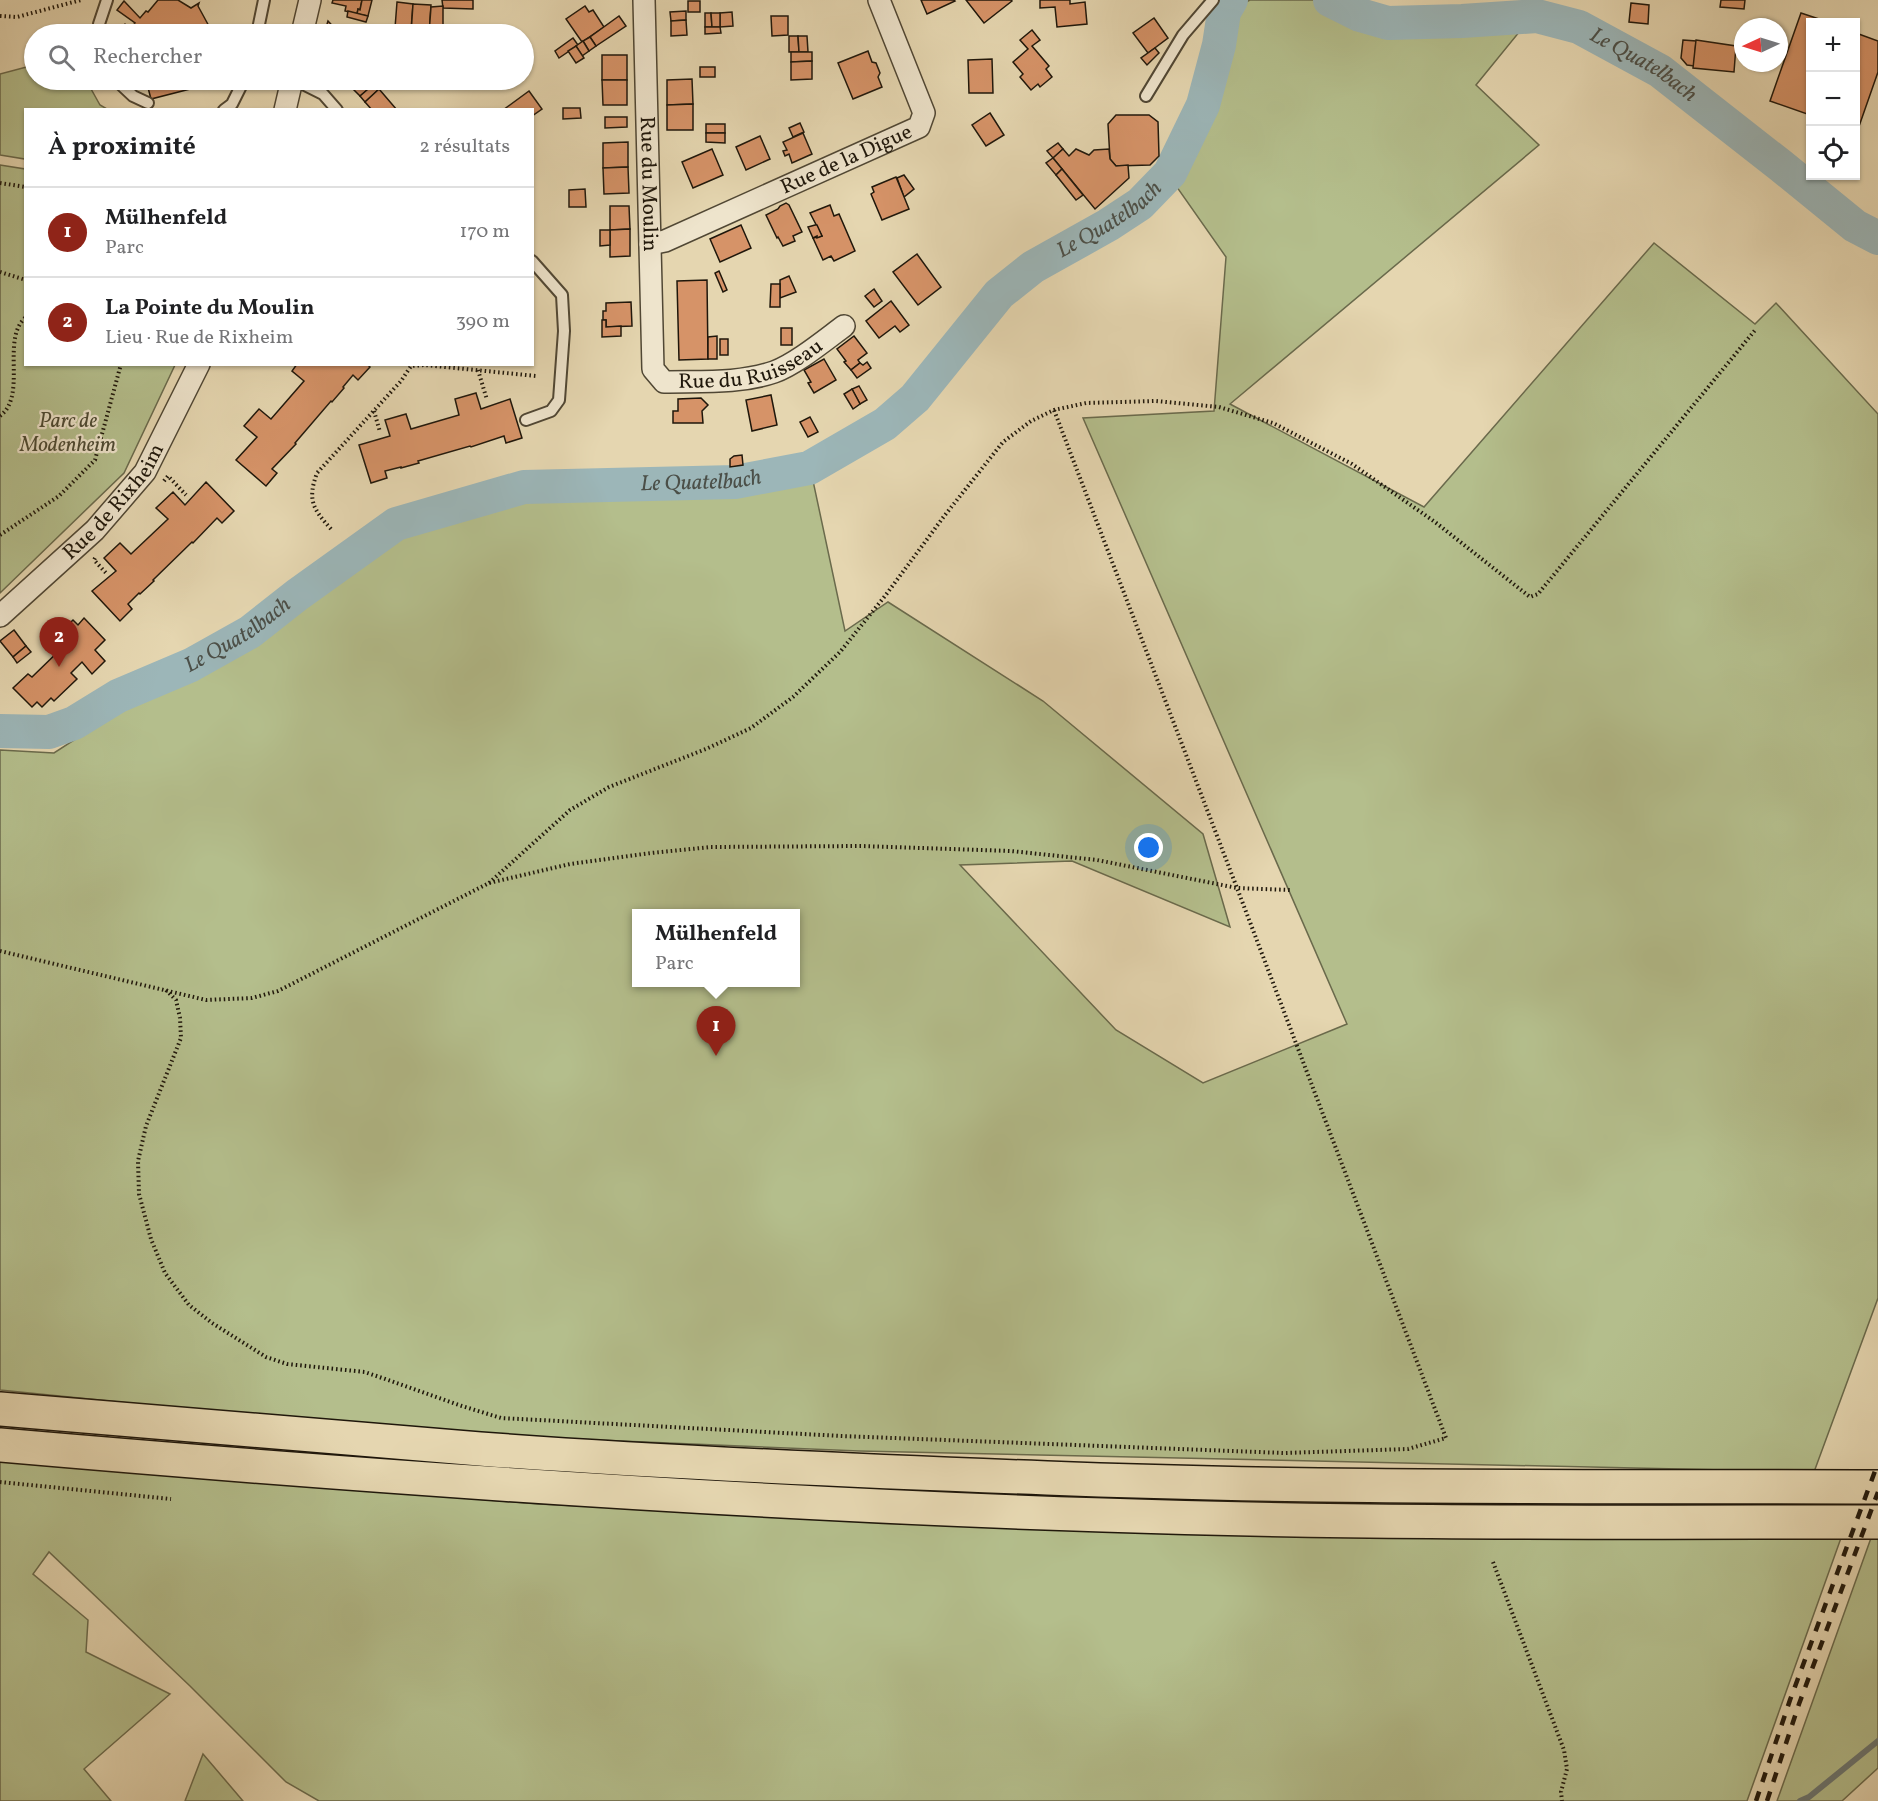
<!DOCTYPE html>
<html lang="fr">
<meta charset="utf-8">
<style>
:root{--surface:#fff;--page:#f6f6f6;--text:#202124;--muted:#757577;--line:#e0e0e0;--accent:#8f2418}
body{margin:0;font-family:Vollkorn,serif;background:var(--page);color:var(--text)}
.controls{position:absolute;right:18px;top:18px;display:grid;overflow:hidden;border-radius:0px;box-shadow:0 2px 4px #0004}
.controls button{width:54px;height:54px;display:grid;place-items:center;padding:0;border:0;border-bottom:2px solid var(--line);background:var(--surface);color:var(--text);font:30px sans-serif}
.compass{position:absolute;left:1734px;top:18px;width:54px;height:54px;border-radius:50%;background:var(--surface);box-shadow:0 2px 4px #0004;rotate:266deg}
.you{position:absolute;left:1149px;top:848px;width:21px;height:21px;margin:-15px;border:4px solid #fff;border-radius:50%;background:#1a73e8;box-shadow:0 0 0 9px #1a73e833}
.badge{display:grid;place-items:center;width:39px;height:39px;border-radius:50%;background:var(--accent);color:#fff;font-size:20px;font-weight:700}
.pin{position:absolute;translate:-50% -50px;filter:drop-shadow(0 2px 3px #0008)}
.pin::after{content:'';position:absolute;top:32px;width:21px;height:18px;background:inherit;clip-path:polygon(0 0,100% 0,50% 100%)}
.popup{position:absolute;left:632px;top:909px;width:168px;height:78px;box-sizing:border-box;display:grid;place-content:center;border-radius:0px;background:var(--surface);filter:drop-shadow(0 2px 4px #0005);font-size:20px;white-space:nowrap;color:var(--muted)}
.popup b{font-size:22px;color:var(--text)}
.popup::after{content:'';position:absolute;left:50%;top:100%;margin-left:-12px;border:12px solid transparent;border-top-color:var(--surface)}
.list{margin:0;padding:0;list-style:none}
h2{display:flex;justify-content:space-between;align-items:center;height:78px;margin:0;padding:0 24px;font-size:26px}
h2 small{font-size:20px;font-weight:400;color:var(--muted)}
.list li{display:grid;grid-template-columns:39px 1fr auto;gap:18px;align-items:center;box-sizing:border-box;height:90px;padding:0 24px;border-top:2px solid var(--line)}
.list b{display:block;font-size:22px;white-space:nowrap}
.list p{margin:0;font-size:20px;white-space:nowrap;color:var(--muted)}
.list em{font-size:20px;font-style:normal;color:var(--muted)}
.icon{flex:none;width:33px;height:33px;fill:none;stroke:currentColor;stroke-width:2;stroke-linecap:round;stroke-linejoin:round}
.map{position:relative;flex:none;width:1878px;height:1801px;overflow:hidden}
.search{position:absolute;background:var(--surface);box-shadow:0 2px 4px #0004;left:24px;top:24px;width:510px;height:66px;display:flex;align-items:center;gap:15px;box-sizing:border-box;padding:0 21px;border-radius:33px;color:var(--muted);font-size:22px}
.panel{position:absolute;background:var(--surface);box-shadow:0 2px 4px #0004;left:24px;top:108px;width:510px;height:258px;border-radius:0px}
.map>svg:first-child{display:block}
.green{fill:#b4be8c;stroke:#6a6a4c;stroke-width:1.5;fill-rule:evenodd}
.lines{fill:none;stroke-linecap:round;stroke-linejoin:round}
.stream{stroke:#6a7673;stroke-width:6}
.river{stroke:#9cb6b8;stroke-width:34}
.building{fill:#d69368;stroke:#1f170b;stroke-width:1.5}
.lane-casing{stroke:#504734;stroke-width:14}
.street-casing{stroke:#504734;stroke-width:24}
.highway-casing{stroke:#1f170b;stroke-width:36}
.path{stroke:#1f170b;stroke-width:4;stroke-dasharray:1.5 3;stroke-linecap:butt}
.lane{stroke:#eee4cc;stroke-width:10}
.street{stroke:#eee4cc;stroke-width:21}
.highway{stroke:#e5d6b0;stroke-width:33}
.rail{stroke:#1f170b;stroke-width:4.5;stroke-dasharray:10 10;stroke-linecap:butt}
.labels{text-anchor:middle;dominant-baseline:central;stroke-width:4.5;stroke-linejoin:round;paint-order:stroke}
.street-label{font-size:21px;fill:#1f170b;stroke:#eee4cc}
.park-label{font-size:21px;font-style:italic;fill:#4c4932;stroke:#eee4cc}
.water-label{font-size:22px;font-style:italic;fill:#4b4f48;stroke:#eee4cc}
</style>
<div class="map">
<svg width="1878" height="1801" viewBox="0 0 1878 1801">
<rect width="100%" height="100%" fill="#e5d6b0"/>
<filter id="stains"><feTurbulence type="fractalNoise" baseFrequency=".00333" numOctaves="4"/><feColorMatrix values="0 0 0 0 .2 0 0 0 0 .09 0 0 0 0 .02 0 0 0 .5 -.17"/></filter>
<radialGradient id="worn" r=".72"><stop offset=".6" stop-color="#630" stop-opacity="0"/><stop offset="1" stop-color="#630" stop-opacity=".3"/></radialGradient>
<g class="green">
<path d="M1250,0H1314L1385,33L1529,20L1476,85L1539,145L1230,404L1424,507L1654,243L1755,324L1776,303L1878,414V1298L1814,1472L859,1451L427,1433L0,1390V750L54,753L153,689L186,676L261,635L399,532L528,496L731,491L812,476L845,631L888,602L1043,701L1203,834L1230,927L1072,861L960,865L1116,1030L1203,1083L1347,1024L1083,418L1214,411L1226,257L1174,183L1209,107L1242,4ZM636,914H795V982H636Z"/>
<polygon points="34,65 34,80 86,80 100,105 107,109 26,110 25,159 0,155 0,74"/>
<polygon points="0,165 25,169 26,364 175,365 124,473 0,593"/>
<polygon points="0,1461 538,1504 883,1520 1841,1538 1747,1801 319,1801 286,1782 190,1686 49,1552 33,1574 88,1620 86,1652 170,1694 84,1769 111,1801 0,1801"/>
<polygon points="1871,1538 1878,1538 1878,1768 1842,1801 1777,1801"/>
<polygon points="203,1754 243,1801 185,1801"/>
</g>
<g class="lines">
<polyline class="stream" points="1800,1801 1809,1797 1878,1741"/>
<g class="river">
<path id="s1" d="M1330,0L1360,15L1388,23L1462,21L1537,16L1579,27L1660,71L1780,165L1855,226L1878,238"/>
<path id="s2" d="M0,731L49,732L74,723L118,696L191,665L250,632L297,595L396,524L524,487L735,482L809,468L885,424L915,398L999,294L1033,267L1108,225L1140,204L1170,173L1203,105L1219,45L1224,12L1231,0"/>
</g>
</g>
<g class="building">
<polygon points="158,0 178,0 191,8 199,3 198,6 210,28 213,29 205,33 205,34 117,34 125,24 130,29 135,23 117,10 124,1 140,18 146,11 148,12"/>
<polygon points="333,0 362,0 360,10 358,9 357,14 345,11 346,6 332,3"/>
<polygon points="362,0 372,0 368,16 357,14 358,9 360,10"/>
<polygon points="442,0 473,0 473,9 443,8"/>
<polygon points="921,0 954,0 955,1 927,14"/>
<polygon points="966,0 1011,0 1012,1 984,23"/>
<polygon points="1040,0 1070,0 1070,4 1085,2 1087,24 1057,27 1055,7 1040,8"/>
<polygon points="1721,0 1745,0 1744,9 1720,7"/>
<rect x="688" y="1" width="12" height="11"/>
<polygon points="397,2 413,4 411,30 395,28"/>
<polygon points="1631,3 1649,5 1648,24 1629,22"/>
<polygon points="413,4 431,5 429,34 411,34"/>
<polygon points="443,6 443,34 429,34 431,7"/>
<polygon points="585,6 589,12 593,10 604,27 582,42 566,19"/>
<polygon points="348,11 368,16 366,22 347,17"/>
<polygon points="686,11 686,20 671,21 670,12"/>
<polygon points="732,12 733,26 720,27 720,13"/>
<polygon points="705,13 711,13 712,27 705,27"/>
<polygon points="711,13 720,13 720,27 712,27"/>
<polygon points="1801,13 1828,22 1810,22 1810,115 1770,101"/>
<polygon points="619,16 626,26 596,46 590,37"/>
<polygon points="771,16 788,16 788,35 772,36"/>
<polygon points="1154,18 1168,38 1148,53 1133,33"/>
<polygon points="686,20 687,35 671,36 671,21"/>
<polygon points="328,21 340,34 324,34"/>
<polygon points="705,27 720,27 721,33 705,34"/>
<polygon points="1032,30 1040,40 1032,46 1049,66 1046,69 1052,77 1040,87 1038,84 1031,90 1020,77 1023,74 1013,62 1028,49 1020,40"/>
<polygon points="1856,33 1878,41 1878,72 1857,132"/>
<polygon points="789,36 798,36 799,52 789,52"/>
<polygon points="798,36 807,36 808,52 799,52"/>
<polygon points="590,37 596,46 589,51 583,41"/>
<polygon points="573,38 578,45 559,58 555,51"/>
<polygon points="1683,40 1696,41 1694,66 1687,65 1681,58"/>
<polygon points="1696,40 1736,46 1734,72 1693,68"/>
<polygon points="583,41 589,51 582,56 576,46"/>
<polygon points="576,46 584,58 576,63 568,51"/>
<polygon points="1155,48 1159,53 1147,65 1141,58"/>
<polygon points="868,51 872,62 876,63 880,73 878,77 882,87 853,99 838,63"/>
<polygon points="791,52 812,52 812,61 791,62"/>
<rect x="602" y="55" width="25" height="25"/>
<polygon points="992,59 993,93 969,93 968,60"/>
<polygon points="812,61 812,79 791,80 791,62"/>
<rect x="700" y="67" width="15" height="10"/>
<polygon points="692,79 693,104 667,105 667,80"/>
<polygon points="127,80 194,80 198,87 151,99 146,80 129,84"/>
<polygon points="354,80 379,80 360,96 350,86 355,81"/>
<polygon points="602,80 627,80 627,105 603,105"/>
<polygon points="374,84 379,89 365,102 360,96"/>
<polygon points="379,89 397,110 372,110 365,102"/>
<polygon points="529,91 542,109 532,116 532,110 503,110"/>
<polygon points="693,104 693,130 667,130 667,105"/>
<polygon points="563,108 580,108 581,118 563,119"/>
<polygon points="990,113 1004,135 986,146 972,125"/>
<polygon points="1116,115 1149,115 1158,122 1159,156 1150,165 1116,166 1110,159 1108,124"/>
<polygon points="605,117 627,117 627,127 605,128"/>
<polygon points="800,123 804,132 793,137 789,128"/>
<rect x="706" y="124" width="19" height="9"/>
<polygon points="706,133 725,133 725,143 706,142"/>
<polygon points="803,133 812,154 792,163 789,154 785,156 783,151 787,150 783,142"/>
<polygon points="760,136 770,159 746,170 736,147"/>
<polygon points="628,142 628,167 603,168 603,143"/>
<polygon points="1058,143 1063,149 1053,158 1047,151"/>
<polygon points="712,149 723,175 693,188 682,162"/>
<polygon points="1063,149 1069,156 1076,149 1089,155 1094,150 1109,149 1110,159 1116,166 1128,165 1129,178 1095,209 1053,158"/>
<polygon points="1053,158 1062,169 1056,175 1046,163"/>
<polygon points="628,167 629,193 604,194 603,168"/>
<polygon points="1062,169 1083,195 1076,200 1056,175"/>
<polygon points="904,175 914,189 904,197 897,178"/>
<polygon points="896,177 909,209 882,220 871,194 874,192 872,187"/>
<polygon points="585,189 586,207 569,207 569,190"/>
<polygon points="786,203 789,205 802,232 793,236 795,241 783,246 778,237 777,238 766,215 778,209 780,206"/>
<polygon points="830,205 834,216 839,214 855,251 834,261 831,256 823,260 813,238 822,236 810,213"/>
<polygon points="610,206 629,206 630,229 610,230"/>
<polygon points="741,225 751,248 720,262 710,239"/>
<polygon points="815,225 817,225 822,236 817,238 817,236 813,238 808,227"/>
<polygon points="630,229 630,256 610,257 610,230"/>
<polygon points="600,230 610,230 610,245 600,246"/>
<polygon points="917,254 941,287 918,305 893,272"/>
<polygon points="719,271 727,290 723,292 715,273"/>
<polygon points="789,276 796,292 780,298 780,280"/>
<polygon points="707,280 708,359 679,360 677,281"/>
<polygon points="771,284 780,284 780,307 770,307"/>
<polygon points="874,289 882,301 874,307 865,296"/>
<polygon points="891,301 909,325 900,332 895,326 879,338 866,321"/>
<polygon points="631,302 632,326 606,327 606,320 603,320 603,311 606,311 606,303"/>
<polygon points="602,320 606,320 606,327 621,326 621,336 602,337"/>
<rect x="781" y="328" width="11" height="17"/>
<polygon points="717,336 717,359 708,359 708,337"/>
<polygon points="854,336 867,353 858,360 860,363 851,370 844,362 846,361 837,349"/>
<rect x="720" y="339" width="8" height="16"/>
<polygon points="824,359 836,380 814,393 808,383 811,382 804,370"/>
<polygon points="867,362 871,368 857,378 851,370 860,363 863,365"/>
<polygon points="297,364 367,364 370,367 358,380 353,375 343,387 344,388 332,402 331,401 295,443 296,444 272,469 277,473 266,486 236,460 257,437 244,426 259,409 271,419 304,381 292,371"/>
<polygon points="859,386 867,400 860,404 852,389"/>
<polygon points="852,389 860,404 853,409 844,394"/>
<polygon points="476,393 481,409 510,399 522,438 506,443 504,436 471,447 470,446 418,461 419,463 401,468 401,467 385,471 387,478 371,483 359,445 390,436 385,420 406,414 411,429 459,415 455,399"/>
<polygon points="771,395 777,425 752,431 746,400"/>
<polygon points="701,398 708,405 702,411 703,423 673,423 673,411 678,411 678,399"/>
<polygon points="810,417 818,432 808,437 800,422"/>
<polygon points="742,455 743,465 730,467 730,459 734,456"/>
<polygon points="206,482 234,511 222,523 217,518 193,543 192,542 153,580 154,581 140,594 139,593 128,604 132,609 120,621 92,591 116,571 104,558 120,543 131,554 168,519 156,508 173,492 185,505"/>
<polygon points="84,618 105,640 95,650 105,661 92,674 82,662 71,673 77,679 54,701 51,698 42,707 37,702 32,707 13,688 28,674 32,677 65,645 56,636 73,620 78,625"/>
<polygon points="14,630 26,646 13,657 0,641"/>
<polygon points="26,646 31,652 17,663 13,657"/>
</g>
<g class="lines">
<defs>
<g id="lane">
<polyline points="99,34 99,24 107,0"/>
<polyline points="257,34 264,0"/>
<polyline points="116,80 133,96 148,103"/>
<polyline points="295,80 323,94 337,110"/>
<polyline points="1146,96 1183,35 1213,0"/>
<polyline points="224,110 232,104 244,80"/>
<polyline points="526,420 551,411 559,400 564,331 562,295 532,261"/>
</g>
<g id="street">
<path id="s3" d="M644,0L653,369L664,382C701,381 739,384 774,372C796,364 825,340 844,326"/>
<polyline points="302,34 310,0"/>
<polyline points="285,110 292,80"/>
<path id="s4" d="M650,244L665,241L919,127L924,113L879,0"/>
<path id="s5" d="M0,616L95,530L145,472L199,364"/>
</g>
<g id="highway">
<path d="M0,1409C160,1423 320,1437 480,1449C669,1463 858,1471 1047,1478C1323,1489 1601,1486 1878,1487"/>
<path d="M0,1445C367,1477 735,1503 1103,1515C1361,1524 1620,1522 1878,1522"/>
</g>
</defs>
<use href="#lane" class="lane-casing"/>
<use href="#street" class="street-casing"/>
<use href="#highway" class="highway-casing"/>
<g class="path">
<polyline points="0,16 17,17 81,0"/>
<polyline points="0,183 26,187"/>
<polyline points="0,272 26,280"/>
<polyline points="478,370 487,400"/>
<polyline points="374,411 380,432"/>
<path d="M0,416C28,395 0,339 26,317"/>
<polyline points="164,481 168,476 186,495"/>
<path d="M331,529C313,509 307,500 317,473L401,381L411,366L425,365L536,376"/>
<polyline points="0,535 59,496 95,460 121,364"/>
<polyline points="95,558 94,560 106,573"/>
<polyline points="489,883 570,810 609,787 706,749 751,728 793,697 840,652 885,596 945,515 1003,442 1031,421 1054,410 1086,403 1156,401 1219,407 1273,423 1352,464 1435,522 1530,597 1538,594 1756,329"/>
<polyline points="0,951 206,1000 252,998 278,991 489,883 570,864 651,853 711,847 861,846 1011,851 1097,860 1237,888 1290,890"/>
<polyline points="166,990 176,1000 180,1018 181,1038 146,1126 138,1161 139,1194 151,1239 165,1273 189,1305 212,1323 266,1357 287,1364 365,1372 462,1406 501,1418 841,1436 1284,1453 1408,1449 1446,1438 1237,888 1054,410"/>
<polyline points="0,1482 171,1499"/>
<polyline points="1493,1562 1564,1750 1567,1769 1561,1792 1562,1801"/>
</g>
<use href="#lane" class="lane"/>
<use href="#street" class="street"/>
<use href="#highway" class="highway"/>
<g class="rail">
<polyline points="1756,1801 1790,1700 1878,1463"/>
<polyline points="1767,1801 1799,1704 1878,1492"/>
</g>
</g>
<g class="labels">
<g class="street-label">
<text stroke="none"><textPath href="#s4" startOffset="214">Rue de la Digue</textPath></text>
<text stroke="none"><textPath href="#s3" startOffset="184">Rue du Moulin</textPath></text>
<text stroke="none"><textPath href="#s3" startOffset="476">Rue du Ruisseau</textPath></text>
<text stroke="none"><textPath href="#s5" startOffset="162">Rue de Rixheim</textPath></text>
</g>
<g class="park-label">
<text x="68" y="421">Parc de<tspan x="68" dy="24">Modenheim</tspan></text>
</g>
<g class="water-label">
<text stroke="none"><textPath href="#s1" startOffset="330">Le Quatelbach</textPath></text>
<text stroke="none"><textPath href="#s2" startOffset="1270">Le Quatelbach</textPath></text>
<text stroke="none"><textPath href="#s2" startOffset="766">Le Quatelbach</textPath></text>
<text stroke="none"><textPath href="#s2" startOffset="262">Le Quatelbach</textPath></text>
</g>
</g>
<rect width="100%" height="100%" filter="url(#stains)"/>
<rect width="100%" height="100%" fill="url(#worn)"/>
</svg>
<div class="controls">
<button>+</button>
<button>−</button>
<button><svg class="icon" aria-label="locate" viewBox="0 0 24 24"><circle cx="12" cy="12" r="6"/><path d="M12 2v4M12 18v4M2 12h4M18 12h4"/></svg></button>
</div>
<svg class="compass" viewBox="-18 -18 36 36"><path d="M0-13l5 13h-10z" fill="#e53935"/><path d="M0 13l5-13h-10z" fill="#757577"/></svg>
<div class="you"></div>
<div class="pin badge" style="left:716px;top:1056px">1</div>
<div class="popup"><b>Mülhenfeld</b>Parc</div>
<div class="pin badge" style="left:59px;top:667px">2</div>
<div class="search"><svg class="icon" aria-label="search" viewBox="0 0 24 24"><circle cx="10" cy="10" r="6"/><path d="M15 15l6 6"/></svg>Rechercher</div>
<section class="panel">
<h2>À proximité<small>2 résultats</small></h2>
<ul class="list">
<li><span class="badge">1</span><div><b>Mülhenfeld</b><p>Parc</p></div><em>170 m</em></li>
<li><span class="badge">2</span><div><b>La Pointe du Moulin</b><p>Lieu · Rue de Rixheim</p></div><em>390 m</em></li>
</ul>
</section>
</div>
